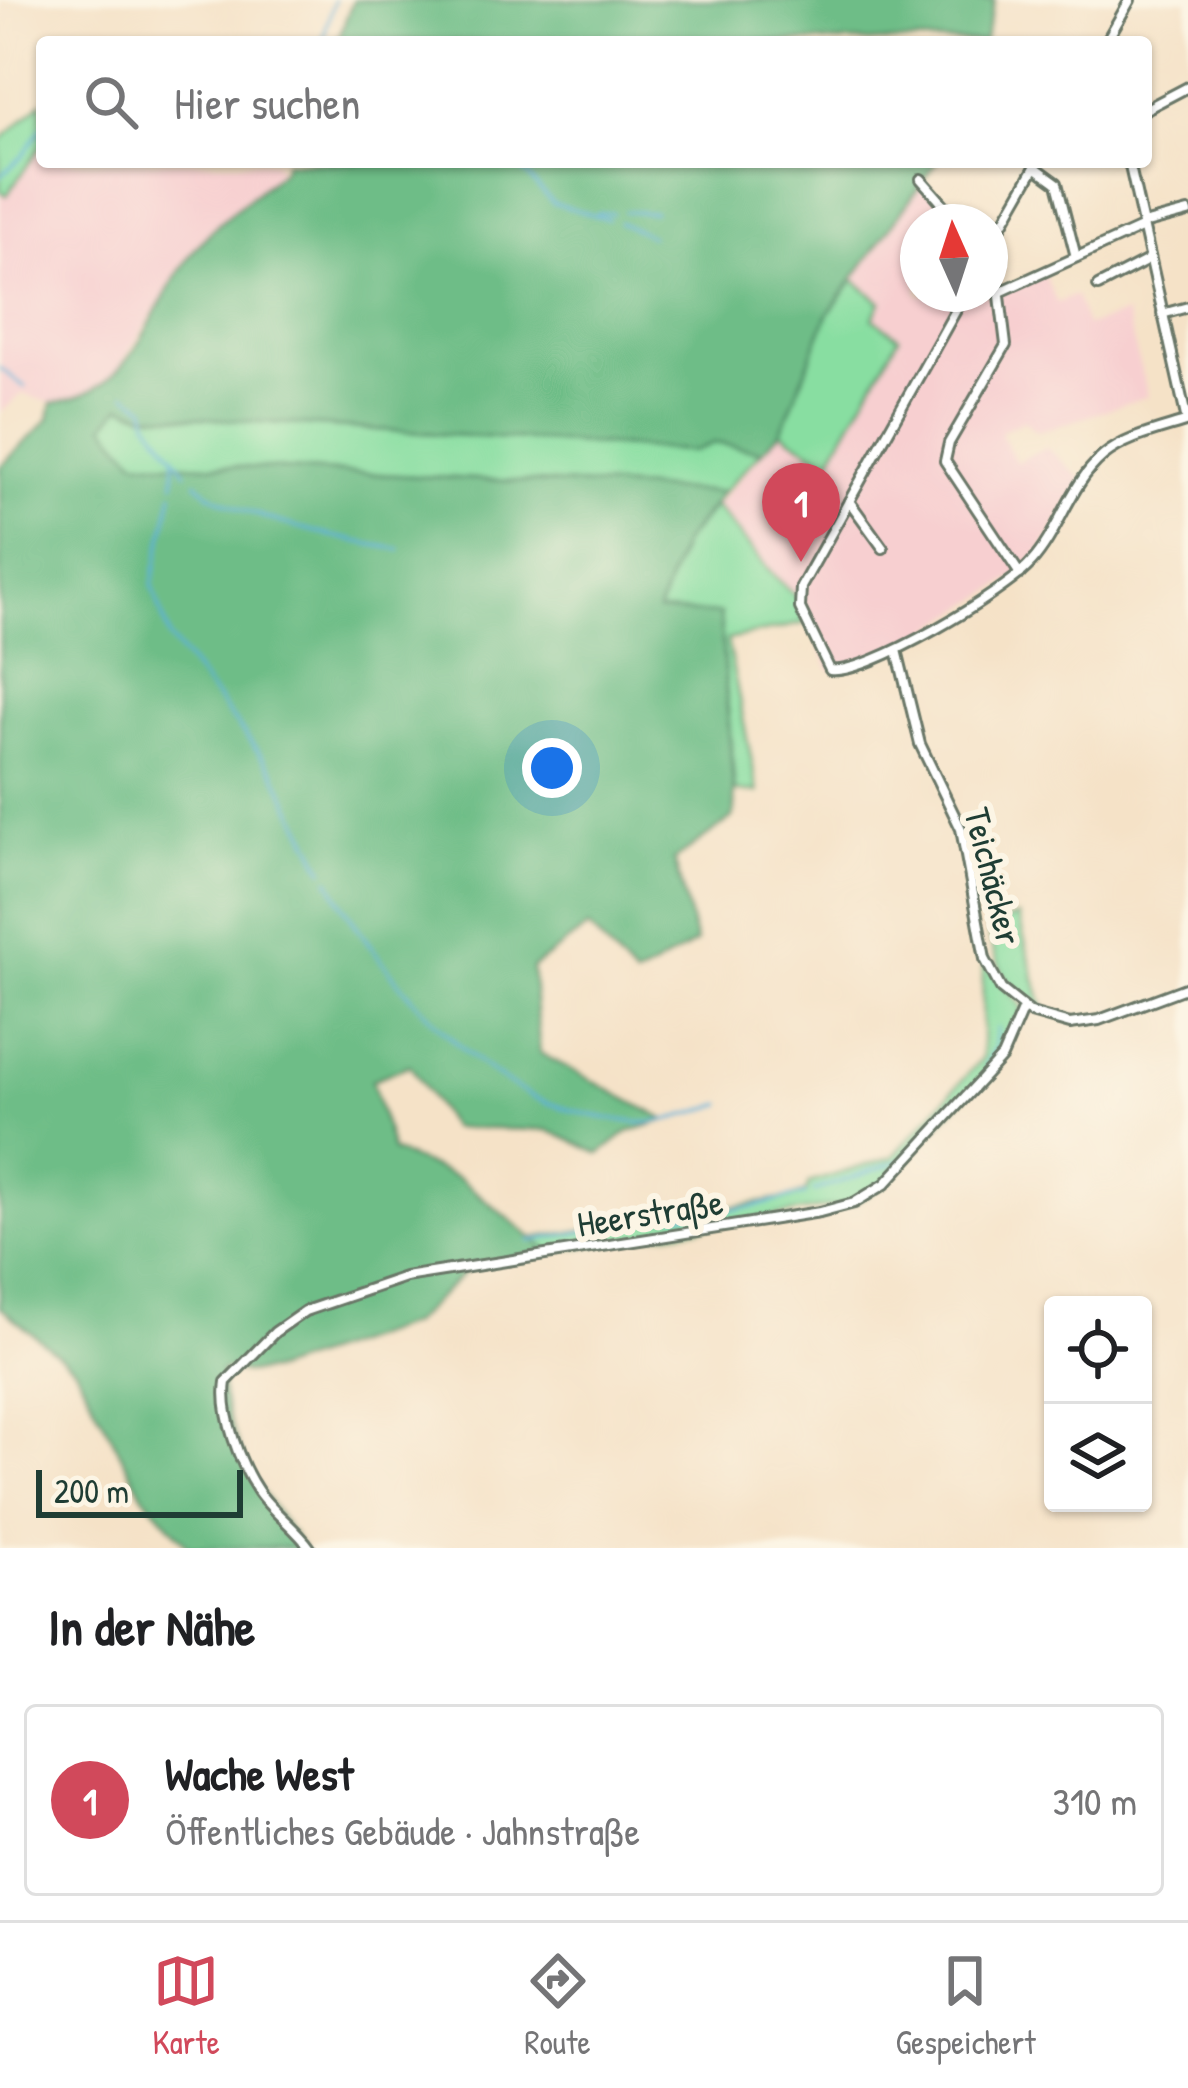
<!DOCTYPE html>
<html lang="de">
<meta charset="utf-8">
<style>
:root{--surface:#fff;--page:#f2f2f2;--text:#202124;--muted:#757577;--line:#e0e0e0;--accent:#d1495b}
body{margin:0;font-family:"Patrick Hand",sans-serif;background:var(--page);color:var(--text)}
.controls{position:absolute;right:36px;bottom:36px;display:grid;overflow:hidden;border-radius:12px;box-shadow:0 3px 9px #0004}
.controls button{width:108px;height:108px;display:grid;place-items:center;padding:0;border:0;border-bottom:3px solid var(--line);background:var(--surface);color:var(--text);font:60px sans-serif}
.compass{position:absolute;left:900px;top:204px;width:108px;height:108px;border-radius:50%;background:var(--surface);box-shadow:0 3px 9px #0004;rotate:357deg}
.scale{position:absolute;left:36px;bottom:30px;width:207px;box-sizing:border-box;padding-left:12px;border:6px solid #1f3d34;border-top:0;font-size:33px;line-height:42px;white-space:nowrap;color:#1f3d34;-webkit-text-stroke:9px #fcf5e5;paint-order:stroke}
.you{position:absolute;left:552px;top:768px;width:42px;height:42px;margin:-30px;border:9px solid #fff;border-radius:50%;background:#1a73e8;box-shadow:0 0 0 18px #1a73e833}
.badge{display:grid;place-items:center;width:78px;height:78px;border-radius:50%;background:var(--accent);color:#fff;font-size:39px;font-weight:700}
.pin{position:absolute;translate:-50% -99px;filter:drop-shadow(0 3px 6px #0008)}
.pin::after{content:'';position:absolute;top:63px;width:42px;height:36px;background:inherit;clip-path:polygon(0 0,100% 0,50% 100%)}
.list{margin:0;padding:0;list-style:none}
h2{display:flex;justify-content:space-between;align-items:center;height:156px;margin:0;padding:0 48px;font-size:51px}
h2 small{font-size:39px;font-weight:400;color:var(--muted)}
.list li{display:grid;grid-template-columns:78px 1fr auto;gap:36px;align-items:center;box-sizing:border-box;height:192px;margin:0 24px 24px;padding:0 24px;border:3px solid var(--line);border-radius:12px}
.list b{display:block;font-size:45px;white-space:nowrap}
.list p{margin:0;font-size:39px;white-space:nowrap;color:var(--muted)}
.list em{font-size:39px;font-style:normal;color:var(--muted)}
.icon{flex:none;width:66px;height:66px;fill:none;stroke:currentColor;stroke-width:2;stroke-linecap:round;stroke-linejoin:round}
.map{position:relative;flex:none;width:1188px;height:1548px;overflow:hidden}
.search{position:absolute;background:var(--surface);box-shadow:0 3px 9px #0004;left:36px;right:36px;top:36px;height:132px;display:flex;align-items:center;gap:30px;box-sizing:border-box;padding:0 42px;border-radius:12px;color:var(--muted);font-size:45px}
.sheet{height:372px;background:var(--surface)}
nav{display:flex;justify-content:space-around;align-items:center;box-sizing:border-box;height:168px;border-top:3px solid var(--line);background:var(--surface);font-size:33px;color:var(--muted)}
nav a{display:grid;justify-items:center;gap:6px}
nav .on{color:var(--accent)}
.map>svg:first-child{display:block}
.built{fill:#f7cfd0}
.green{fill:#88dea1;stroke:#548e6a;stroke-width:3}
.forest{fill:#6ebd87;stroke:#467d5e;stroke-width:3}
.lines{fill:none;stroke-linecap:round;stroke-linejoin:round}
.stream{stroke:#5cb0d8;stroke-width:3}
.minor-casing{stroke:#6a7767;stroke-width:14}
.minor{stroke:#fff;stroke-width:8}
.labels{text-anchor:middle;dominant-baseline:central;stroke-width:12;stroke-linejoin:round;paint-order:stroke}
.street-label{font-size:36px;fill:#1f3d34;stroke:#fcf5e5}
</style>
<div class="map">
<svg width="1188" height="1548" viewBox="0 0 1188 1548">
<rect width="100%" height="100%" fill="#fcf5e5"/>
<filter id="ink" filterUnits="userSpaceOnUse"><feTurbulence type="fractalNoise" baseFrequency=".00833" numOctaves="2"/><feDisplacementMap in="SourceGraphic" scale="24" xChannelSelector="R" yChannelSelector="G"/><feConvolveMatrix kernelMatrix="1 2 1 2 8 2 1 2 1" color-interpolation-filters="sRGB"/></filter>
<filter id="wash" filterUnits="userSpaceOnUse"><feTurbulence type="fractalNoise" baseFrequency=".004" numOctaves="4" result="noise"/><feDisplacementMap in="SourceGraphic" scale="48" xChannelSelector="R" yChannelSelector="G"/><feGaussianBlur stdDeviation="2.7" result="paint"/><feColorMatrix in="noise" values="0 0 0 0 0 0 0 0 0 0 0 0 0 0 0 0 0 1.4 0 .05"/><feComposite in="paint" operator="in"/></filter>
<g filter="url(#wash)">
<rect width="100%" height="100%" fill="#f5e2c7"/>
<g class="built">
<polygon points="42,139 42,162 272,162 282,171 193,250 110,382 74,400 52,403 22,394 0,413 0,171"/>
<polygon points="924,182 959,222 918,222 918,294 990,294 990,265 1000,291 1043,272 1057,303 1075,295 1086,326 1126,314 1148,396 1052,428 1035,431 1024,420 1000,432 1016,462 1046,447 1082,479 1041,551 1020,574 897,650 830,670 798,598 774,576 715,506 781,432 828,462 872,318 881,301 854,280"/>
</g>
<g class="green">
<polygon points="42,102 42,144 7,195 0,191 0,141"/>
<polygon points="854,280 881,302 873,318 899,337 829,462 781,432 828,314"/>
<polygon points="121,406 145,414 693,451 715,443 762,451 723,492 163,463 135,460 104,426"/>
<polygon points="715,506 774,576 798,598 805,623 727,640 758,792 735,792 720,615 658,612 682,544"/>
<path d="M1018,916L1044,1011C1008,991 996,966 987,927Z"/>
<polygon points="988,965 1023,1008 1005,1052 885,1184 854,1203 550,1252 533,1238 789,1198 806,1192 809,1183 893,1157 982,1058 983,967"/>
</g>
<g class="forest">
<polygon points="353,0 995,0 984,42 337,42"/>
<path d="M285,162H937L828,314L781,432L762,451L715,443L693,451L145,414L121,406L105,425L135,460L163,463L723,492L682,544L658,611L720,614L735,811L731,819L674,860L696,942L635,978L588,927L532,968L540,1053L666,1120L628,1132L600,1154L547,1130L451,1128L410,1065L372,1080L392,1151L459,1178L550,1252L470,1267L411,1324L273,1371L244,1373L229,1368L220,1372C225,1440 262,1496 303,1548H190L143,1495L75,1368L0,1307V467L49,419L52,403C137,392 147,311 192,253C215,222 253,197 282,171Z"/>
</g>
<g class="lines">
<g class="stream">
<polyline points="322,42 334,0"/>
<polyline points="514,162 553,203 608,219"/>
<polyline points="0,176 22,157 42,127"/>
<polyline points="624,212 654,212"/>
<polyline points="597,213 613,213"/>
<polyline points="619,222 651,236"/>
<polyline points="0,368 25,387"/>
<polyline points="126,394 146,407 149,422 175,456 174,483"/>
<polyline points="177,459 186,472"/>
<path d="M196,482C221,514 359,544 400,549"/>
<polyline points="173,493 152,584 170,639 274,772 324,870"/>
<path d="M329,879C365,952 465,1072 543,1101C570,1111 605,1119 633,1122C661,1126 696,1111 723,1104"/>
<polyline points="986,1065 995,1048 997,1029"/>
<polyline points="814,1191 902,1160"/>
<polyline points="674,1216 752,1207 806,1194"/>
<polyline points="530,1241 665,1217"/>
</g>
</g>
</g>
<g filter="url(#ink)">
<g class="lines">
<defs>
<g id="minor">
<polyline points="1106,42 1130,0"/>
<polyline points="1146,109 1188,87"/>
<polyline points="1129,162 1187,421"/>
<polyline points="1035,167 1057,183 1076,257"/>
<polyline points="921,179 959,222"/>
<polyline points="1143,224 1188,212"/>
<polyline points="990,246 1038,162"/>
<polyline points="990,265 998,280 1006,345 949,443 945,461 1020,574"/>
<polyline points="1098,286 1150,259"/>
<polyline points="1000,292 1143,227"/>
<path d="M965,294L801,587L800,608L830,670C866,676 1006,592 1031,563C1060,531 1069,485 1103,456C1126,437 1160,430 1188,421"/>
<polyline points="1162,314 1188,307"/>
<polyline points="849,501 883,548"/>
<polyline points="897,650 920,744 961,829 985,959 1001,989 1031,1013 1070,1024 1099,1020 1188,987"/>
<path d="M310,1548C295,1527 272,1512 258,1491C240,1464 221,1415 226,1382L275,1332L305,1311L405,1277L820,1212L854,1203L885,1184L1002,1057L1023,1008"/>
</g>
</defs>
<use href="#minor" class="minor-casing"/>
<use href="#minor" class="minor"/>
</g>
</g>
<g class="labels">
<g class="street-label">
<text transform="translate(994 876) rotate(76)">Teichäcker</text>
<text transform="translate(650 1212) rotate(-9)">Heerstraße</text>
</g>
</g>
</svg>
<div class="controls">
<button><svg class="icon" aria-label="locate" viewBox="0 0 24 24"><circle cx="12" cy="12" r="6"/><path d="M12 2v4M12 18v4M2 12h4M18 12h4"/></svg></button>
<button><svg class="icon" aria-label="layers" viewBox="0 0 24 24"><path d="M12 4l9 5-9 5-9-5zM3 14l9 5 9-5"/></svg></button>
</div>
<svg class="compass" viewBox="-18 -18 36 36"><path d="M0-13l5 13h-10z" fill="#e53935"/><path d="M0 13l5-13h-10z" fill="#757577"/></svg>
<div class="scale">200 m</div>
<div class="you"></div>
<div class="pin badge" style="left:801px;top:562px">1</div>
<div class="search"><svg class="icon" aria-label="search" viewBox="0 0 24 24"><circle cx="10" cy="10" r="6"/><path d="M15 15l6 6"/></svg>Hier suchen</div>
</div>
<section class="sheet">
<h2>In der Nähe<small></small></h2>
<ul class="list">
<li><span class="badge">1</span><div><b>Wache West</b><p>Öffentliches Gebäude · Jahnstraße</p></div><em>310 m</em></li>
</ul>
</section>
<nav>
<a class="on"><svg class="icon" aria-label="map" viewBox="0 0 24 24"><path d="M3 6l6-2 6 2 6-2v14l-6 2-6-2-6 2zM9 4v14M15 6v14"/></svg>Karte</a>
<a><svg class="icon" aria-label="directions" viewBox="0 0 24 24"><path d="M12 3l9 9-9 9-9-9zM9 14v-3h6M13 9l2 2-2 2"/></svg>Route</a>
<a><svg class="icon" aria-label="saved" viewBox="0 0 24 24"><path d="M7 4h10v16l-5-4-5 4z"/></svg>Gespeichert</a>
</nav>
